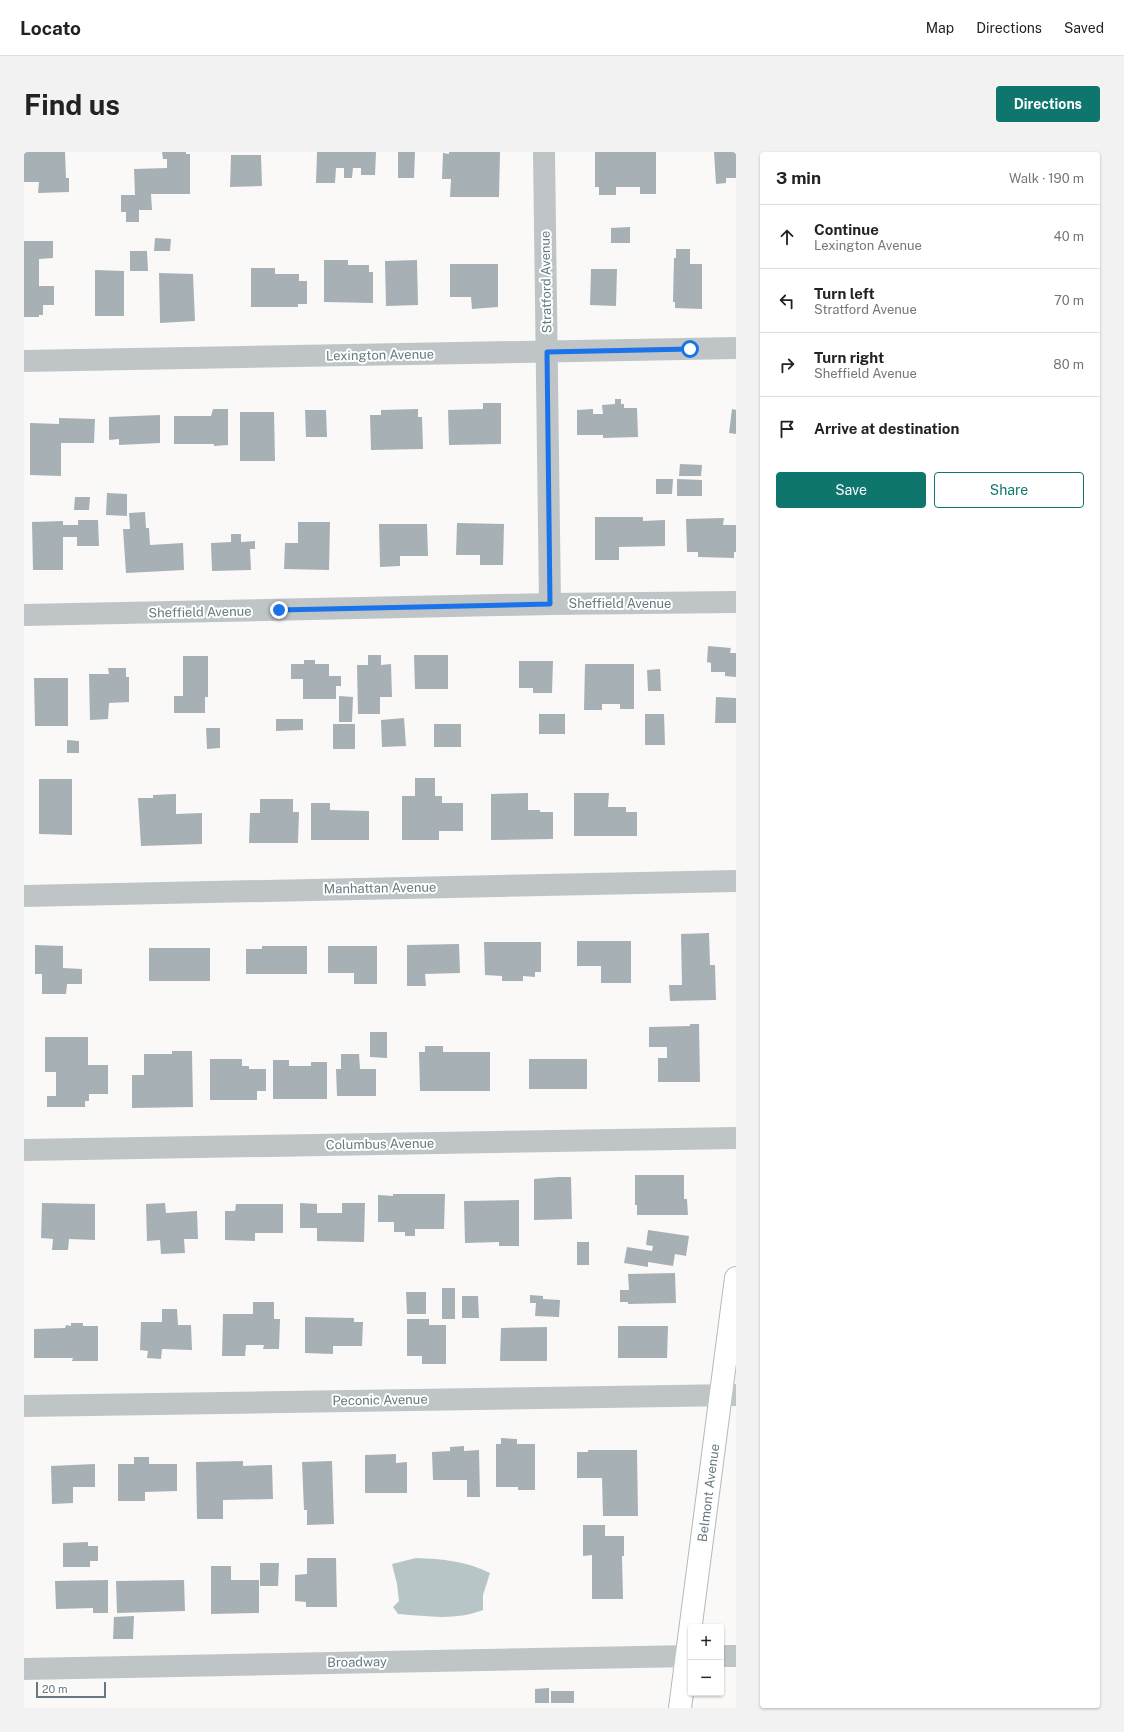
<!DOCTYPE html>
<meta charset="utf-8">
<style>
:root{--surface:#fff;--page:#f2f2f2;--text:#222;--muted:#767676;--line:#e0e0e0;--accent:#0f766e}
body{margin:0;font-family:"Public Sans",sans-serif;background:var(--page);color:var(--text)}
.controls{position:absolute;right:12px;bottom:12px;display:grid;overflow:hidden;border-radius:4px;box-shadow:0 1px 3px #0004}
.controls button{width:36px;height:36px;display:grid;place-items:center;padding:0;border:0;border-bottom:1px solid var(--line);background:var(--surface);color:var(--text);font:20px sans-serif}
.scale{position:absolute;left:12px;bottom:10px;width:70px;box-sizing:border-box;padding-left:4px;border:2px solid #677980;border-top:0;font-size:11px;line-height:14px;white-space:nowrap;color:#677980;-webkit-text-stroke:3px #fff;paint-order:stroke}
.stop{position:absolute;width:12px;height:12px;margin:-9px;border:3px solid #1a73e8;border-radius:50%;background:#fff}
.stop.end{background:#1a73e8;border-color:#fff;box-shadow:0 1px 4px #0008}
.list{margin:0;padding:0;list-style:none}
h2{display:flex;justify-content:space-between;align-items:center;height:52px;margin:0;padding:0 16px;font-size:17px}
h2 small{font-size:13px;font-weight:400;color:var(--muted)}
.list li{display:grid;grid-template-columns:26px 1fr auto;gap:12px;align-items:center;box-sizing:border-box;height:64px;padding:0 16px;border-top:1px solid var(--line)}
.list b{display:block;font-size:15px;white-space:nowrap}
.list p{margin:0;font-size:13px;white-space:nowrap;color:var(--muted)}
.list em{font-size:13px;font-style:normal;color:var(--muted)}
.actions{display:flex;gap:8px;padding:12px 16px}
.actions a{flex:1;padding:9px 0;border:1px solid var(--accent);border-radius:4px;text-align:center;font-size:14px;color:var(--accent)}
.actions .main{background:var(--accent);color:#fff}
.icon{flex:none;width:22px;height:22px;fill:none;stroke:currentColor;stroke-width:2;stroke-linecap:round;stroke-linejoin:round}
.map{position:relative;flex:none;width:712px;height:1556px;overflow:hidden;border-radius:4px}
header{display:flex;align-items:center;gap:24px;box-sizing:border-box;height:56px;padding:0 20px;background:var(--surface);border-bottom:1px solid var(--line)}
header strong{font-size:19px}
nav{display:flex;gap:22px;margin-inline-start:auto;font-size:14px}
.intro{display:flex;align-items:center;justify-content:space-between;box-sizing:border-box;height:96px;padding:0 24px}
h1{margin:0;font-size:28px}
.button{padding:10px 18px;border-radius:4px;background:var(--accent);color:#fff;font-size:14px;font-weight:700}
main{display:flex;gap:24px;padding:0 24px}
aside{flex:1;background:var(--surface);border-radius:4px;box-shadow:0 1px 3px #0004}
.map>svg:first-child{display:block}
.water{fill:#b8c5c7}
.building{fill:#a7b0b4}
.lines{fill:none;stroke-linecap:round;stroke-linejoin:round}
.secondary-casing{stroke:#b2b9bc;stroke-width:24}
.minor{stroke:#bfc5c7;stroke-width:22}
.secondary{stroke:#fff;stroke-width:22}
.route{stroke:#1a73e8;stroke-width:5}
.labels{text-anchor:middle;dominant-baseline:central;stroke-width:4;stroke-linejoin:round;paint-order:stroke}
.street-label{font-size:13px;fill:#677980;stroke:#fff}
</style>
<header>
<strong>Locato</strong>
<nav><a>Map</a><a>Directions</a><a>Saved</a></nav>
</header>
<div class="intro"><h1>Find us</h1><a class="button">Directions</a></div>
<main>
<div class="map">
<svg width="712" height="1556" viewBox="0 0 712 1556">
<rect width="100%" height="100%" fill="#faf9f8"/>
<path class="water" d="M392,1406C419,1407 442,1409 466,1421L459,1443V1458C431,1469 403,1464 374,1462L369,1455L375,1449L373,1432L368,1412Z"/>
<g class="building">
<polygon points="0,0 41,0 42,26 45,26 45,40 14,41 15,30 0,30"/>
<polygon points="138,0 162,0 162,2 166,2 166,42 127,42 128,58 115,58 115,70 102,70 102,60 97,60 97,43 111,43 110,17 143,16 143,7 139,7"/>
<polygon points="293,0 352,0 351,23 337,23 337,16 329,16 328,26 320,26 320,16 312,16 311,31 292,31"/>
<polygon points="374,0 391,0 390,26 374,26"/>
<polygon points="425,0 476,0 475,45 426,45 427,27 418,27 419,1 425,2"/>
<polygon points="571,0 632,0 632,42 616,42 616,35 592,35 592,43 575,43 575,35 571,35"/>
<polygon points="690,0 712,0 712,26 702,26 702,31 692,32"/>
<polygon points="207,3 237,3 238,34 206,35"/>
<polygon points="606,75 606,91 587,91 587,76"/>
<polygon points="131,86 147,87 146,99 130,99"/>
<polygon points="0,89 29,89 29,106 15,107 15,134 30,134 30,153 19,153 19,163 15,163 15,165 0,165"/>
<polygon points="652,97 666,97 666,112 678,112 678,157 651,156 651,150 649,150 650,106 652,106"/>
<polygon points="106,99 123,99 124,119 106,119"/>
<polygon points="300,108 324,108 324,113 345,113 345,120 349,120 349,151 300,150"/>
<polygon points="393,108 394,153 362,154 361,109"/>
<polygon points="426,112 474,112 474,155 448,157 447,145 426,145"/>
<polygon points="227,116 251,116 251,122 275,122 275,129 283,129 283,152 274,152 274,155 227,155"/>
<polygon points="567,117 593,117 592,154 566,153"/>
<polygon points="71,118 100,119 100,164 71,164"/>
<polygon points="135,121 169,122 171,169 136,171"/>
<polygon points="591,247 597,247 597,252 600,252 600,256 613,256 614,285 579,286 579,283 553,283 553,258 569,257 569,262 579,262 578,253 591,252"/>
<polygon points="459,251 477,251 477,292 425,293 424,258 459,257"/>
<polygon points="189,257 204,257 204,293 190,294 190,292 150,292 150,264 187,264"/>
<polygon points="394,257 394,265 398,265 399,297 347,298 346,263 357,263 357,258"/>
<polygon points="708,257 712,258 712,282 705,281"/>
<polygon points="281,258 302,258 303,285 282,285"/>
<polygon points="216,260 250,260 251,309 216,309"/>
<polygon points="136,263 136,291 95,293 95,287 85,288 85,265"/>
<polygon points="35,266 71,267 70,291 37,291 37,324 6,323 6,271 35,272"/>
<polygon points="656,312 678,313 677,324 655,324"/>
<polygon points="632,327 649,327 648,342 632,342"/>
<polygon points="653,327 678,328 678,344 653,344"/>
<polygon points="83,341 103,342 103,364 82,363"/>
<polygon points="51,345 66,345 65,358 50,358"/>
<polygon points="121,360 122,376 125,376 126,393 159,391 160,418 102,421 99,377 106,377 105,361"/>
<polygon points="571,365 619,365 619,369 641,368 641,394 595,395 595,408 571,408"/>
<polygon points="700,366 699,373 712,373 712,400 710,400 710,406 674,405 674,400 663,400 662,367"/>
<polygon points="54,368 74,368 75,394 53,394 53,385 39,385 39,418 9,418 8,370 39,369 39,373 54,373"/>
<polygon points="274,370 306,370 305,418 260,417 261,391 274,391"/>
<polygon points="433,371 480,372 479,413 456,413 456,403 432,403"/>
<polygon points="355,372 403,372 404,404 376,404 376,414 356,415"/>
<polygon points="207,382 217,382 217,390 231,389 231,397 226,397 227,418 188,419 187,391 207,390"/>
<polygon points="684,494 707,496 706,501 712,501 712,525 701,524 701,520 687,520 687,511 683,510"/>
<polygon points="344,503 357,503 357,513 367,512 368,545 356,545 356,562 334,562 333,513 344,513"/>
<polygon points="390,503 424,503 424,537 391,537"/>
<polygon points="159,504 184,504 184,545 181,545 181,561 150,561 150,544 159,544"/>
<polygon points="280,508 291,508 291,512 305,512 305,524 317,524 317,534 312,534 312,547 279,547 279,527 267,527 267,512 280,512"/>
<polygon points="495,509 529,509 528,541 509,541 509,536 495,536"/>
<polygon points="561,512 610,512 610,557 596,557 596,552 578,552 578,558 560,558"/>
<polygon points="84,516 102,516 102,525 105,525 105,550 85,551 84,567 66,568 65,522 85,522"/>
<polygon points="636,517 637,539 624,539 623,518"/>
<polygon points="10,526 44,526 44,574 11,574"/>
<polygon points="315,544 329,545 328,570 315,570"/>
<polygon points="692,545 712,546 712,571 691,571"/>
<rect x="515" y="562" width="26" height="20"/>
<polygon points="621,562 640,562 641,593 621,593"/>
<polygon points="380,566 382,594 358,595 357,568"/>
<polygon points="252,567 279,567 279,578 252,579"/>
<rect x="309" y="572" width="22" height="25"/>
<rect x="410" y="572" width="27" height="23"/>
<polygon points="182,576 196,576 196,596 183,597"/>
<polygon points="43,588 55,589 55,601 43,601"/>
<polygon points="391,626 411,626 411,644 418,644 418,651 439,651 439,679 415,679 415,688 378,688 378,644 391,644"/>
<polygon points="15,627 48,627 48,683 15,682"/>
<polygon points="504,641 504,658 516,658 516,660 529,660 529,687 467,688 467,642"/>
<polygon points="550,641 585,641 584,655 602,655 602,660 613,660 613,684 550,684"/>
<polygon points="152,642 152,662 178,661 178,692 117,694 114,646 129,646 129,643"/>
<polygon points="236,647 269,647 269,660 275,660 274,691 225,691 226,661 236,661"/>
<polygon points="287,651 306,651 306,658 345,659 345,688 287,688"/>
<polygon points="685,781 686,813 691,813 692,848 646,849 645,833 658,833 657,782"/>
<polygon points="553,789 607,789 607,831 577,831 577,814 553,814"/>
<polygon points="460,790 517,790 517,820 511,820 511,825 499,824 499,829 478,829 478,824 461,823"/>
<polygon points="435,792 436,821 401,822 402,834 383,834 383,793"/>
<polygon points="11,793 39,794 39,816 58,817 58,832 43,832 42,842 18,842 18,822 11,822"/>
<polygon points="238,794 283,794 283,822 222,822 222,797 238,797"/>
<polygon points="304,794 353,794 353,832 330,832 330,821 304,821"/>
<rect x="125" y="796" width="61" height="33"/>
<polygon points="666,872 675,872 676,930 634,930 634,906 643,906 643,895 625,895 625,875 666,874"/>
<polygon points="346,880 363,880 363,906 346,905"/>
<polygon points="21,885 64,885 64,913 84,913 84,942 65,942 65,949 61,949 61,955 23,955 23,944 32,944 32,920 21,920"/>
<polygon points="401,894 419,894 419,900 466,900 466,939 396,939 395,900 401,900"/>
<polygon points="148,899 168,899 169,955 108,956 108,923 120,923 120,902 148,902"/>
<polygon points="317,902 335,902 336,917 352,917 352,944 313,944 312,917 317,917"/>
<polygon points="186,907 218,907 218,914 225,914 225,917 242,917 242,939 233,939 233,948 186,948"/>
<rect x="505" y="907" width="58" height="30"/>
<polygon points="249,908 265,908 265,914 287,914 287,910 303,910 303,947 249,947"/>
<polygon points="611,1023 660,1023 660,1047 663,1047 664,1063 613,1063 613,1053 611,1053"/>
<polygon points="534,1025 547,1025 548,1067 510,1068 510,1027"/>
<polygon points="369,1042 421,1042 420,1077 391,1077 391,1084 381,1084 381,1080 370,1080 370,1070 354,1070 354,1043 369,1044"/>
<polygon points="495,1048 495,1094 475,1094 475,1090 441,1091 440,1049"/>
<polygon points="18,1051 71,1052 71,1088 45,1087 44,1098 28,1098 29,1087 17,1086"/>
<polygon points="141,1051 142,1061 173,1059 174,1087 160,1087 161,1101 137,1102 136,1088 123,1089 122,1052"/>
<polygon points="276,1051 293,1052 293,1061 318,1061 318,1051 341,1051 340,1090 293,1089 293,1076 276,1076"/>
<polygon points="212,1052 259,1052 259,1081 231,1081 231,1089 201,1088 201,1059 211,1059"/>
<polygon points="624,1078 665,1084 662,1104 651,1102 649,1114 624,1110 624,1115 600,1111 603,1095 628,1099 629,1094 622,1093"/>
<rect x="553" y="1090" width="12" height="23"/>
<polygon points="651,1121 652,1151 604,1152 604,1150 596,1150 596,1138 605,1138 604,1122"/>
<rect x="418" y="1136" width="13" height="31"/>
<polygon points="382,1140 402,1140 402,1162 383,1162"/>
<polygon points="506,1143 519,1144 519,1147 536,1148 535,1165 511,1164 512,1151 506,1151"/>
<polygon points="438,1144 454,1144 455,1166 438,1166"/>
<polygon points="229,1150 250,1150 250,1167 256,1167 255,1197 239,1197 240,1193 222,1193 221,1204 198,1204 199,1162 229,1162"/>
<polygon points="138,1157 153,1157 154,1173 167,1173 168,1198 138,1197 137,1207 123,1206 124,1199 116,1198 117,1170 138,1170"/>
<polygon points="281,1165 330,1166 330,1170 339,1170 338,1194 309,1194 309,1202 281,1201"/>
<polygon points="383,1167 405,1167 405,1173 422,1173 422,1212 398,1212 398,1204 383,1204"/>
<polygon points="47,1171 59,1171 59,1174 74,1174 74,1209 48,1209 49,1206 10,1206 10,1177 41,1176 42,1173 47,1174"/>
<polygon points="594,1174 644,1174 643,1206 594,1206"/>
<polygon points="523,1175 523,1209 476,1209 477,1176"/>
<polygon points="477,1286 493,1287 493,1292 511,1292 511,1338 494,1338 494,1335 472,1335 472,1292 477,1292"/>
<polygon points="440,1294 440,1299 455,1298 456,1345 443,1345 443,1328 409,1328 408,1300 426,1299 426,1295"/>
<polygon points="564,1298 613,1298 614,1364 579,1364 578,1326 553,1326 553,1300 564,1300"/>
<polygon points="372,1302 372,1311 383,1310 383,1341 341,1341 341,1303"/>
<polygon points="110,1305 125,1305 125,1312 153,1312 153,1339 121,1340 121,1349 94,1349 94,1312 110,1312"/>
<polygon points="219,1309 219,1314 248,1313 249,1347 199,1348 199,1367 173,1367 172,1310"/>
<polygon points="308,1309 310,1372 283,1373 283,1358 280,1358 278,1310"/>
<polygon points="71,1312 71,1335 49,1335 49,1351 28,1352 27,1314"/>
<polygon points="559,1373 581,1373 581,1384 600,1384 600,1404 598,1404 599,1447 568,1447 568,1403 559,1404"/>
<polygon points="64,1390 64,1394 74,1394 74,1409 66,1409 66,1415 39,1415 39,1391"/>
<polygon points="283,1406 312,1406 313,1455 282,1455 282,1450 271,1449 271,1423 283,1422"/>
<polygon points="236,1411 255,1411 254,1434 236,1434"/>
<polygon points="187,1414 207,1414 207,1428 235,1428 235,1461 187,1462"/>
<polygon points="84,1428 84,1461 69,1461 69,1456 32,1457 31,1429"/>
<polygon points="160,1428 161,1459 93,1461 92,1429"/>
<polygon points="110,1464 109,1487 89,1487 90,1465"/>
<polygon points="525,1536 525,1551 511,1551 511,1537"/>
<rect x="527" y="1539" width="23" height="12"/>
</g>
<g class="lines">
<defs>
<g id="secondary">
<path id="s1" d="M656,1556L712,1126"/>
</g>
</defs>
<use href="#secondary" class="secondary-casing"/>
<g class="minor">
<polyline points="520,0 526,452"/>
<polyline points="0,209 712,196"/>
<polyline points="0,463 526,452 712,450"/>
<polyline points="0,744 712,729"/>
<polyline points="0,998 712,986"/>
<polyline points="0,1254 712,1243"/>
<polyline points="697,1504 712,1504"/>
<polyline points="0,1517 667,1504"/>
</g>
<use href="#secondary" class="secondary"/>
</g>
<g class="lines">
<polyline class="route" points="255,458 526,452 523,200 666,197"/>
</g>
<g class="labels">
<g class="street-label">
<text transform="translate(522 130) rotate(-91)">Stratford Avenue</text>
<text transform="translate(356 203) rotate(-1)">Lexington Avenue</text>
<text x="596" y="451">Sheffield Avenue</text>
<text transform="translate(176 460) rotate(-1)">Sheffield Avenue</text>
<text transform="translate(356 736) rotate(-1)">Manhattan Avenue</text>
<text transform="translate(356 992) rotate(-1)">Columbus Avenue</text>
<text transform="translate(356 1248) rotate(-1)">Peconic Avenue</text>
<text stroke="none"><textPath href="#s1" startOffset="217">Belmont Avenue</textPath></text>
<text transform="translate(333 1510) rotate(-1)">Broadway</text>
</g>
</g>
</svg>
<div class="controls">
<button>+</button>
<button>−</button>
</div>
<div class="scale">20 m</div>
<div class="stop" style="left:666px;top:197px"></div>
<div class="stop end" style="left:255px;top:458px"></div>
</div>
<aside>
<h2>3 min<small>Walk · 190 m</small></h2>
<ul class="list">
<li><svg class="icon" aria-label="ahead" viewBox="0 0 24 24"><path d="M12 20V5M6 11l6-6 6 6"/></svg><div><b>Continue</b><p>Lexington Avenue</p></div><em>40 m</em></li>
<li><svg class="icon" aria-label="left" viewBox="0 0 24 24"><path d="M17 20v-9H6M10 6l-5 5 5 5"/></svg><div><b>Turn left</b><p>Stratford Avenue</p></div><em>70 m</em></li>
<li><svg class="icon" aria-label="right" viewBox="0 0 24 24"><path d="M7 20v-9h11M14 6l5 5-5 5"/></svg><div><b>Turn right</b><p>Sheffield Avenue</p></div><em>80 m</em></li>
<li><svg class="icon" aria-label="arrive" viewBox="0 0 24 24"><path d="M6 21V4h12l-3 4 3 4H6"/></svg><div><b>Arrive at destination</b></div></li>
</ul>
<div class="actions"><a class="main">Save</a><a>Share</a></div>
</aside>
</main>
